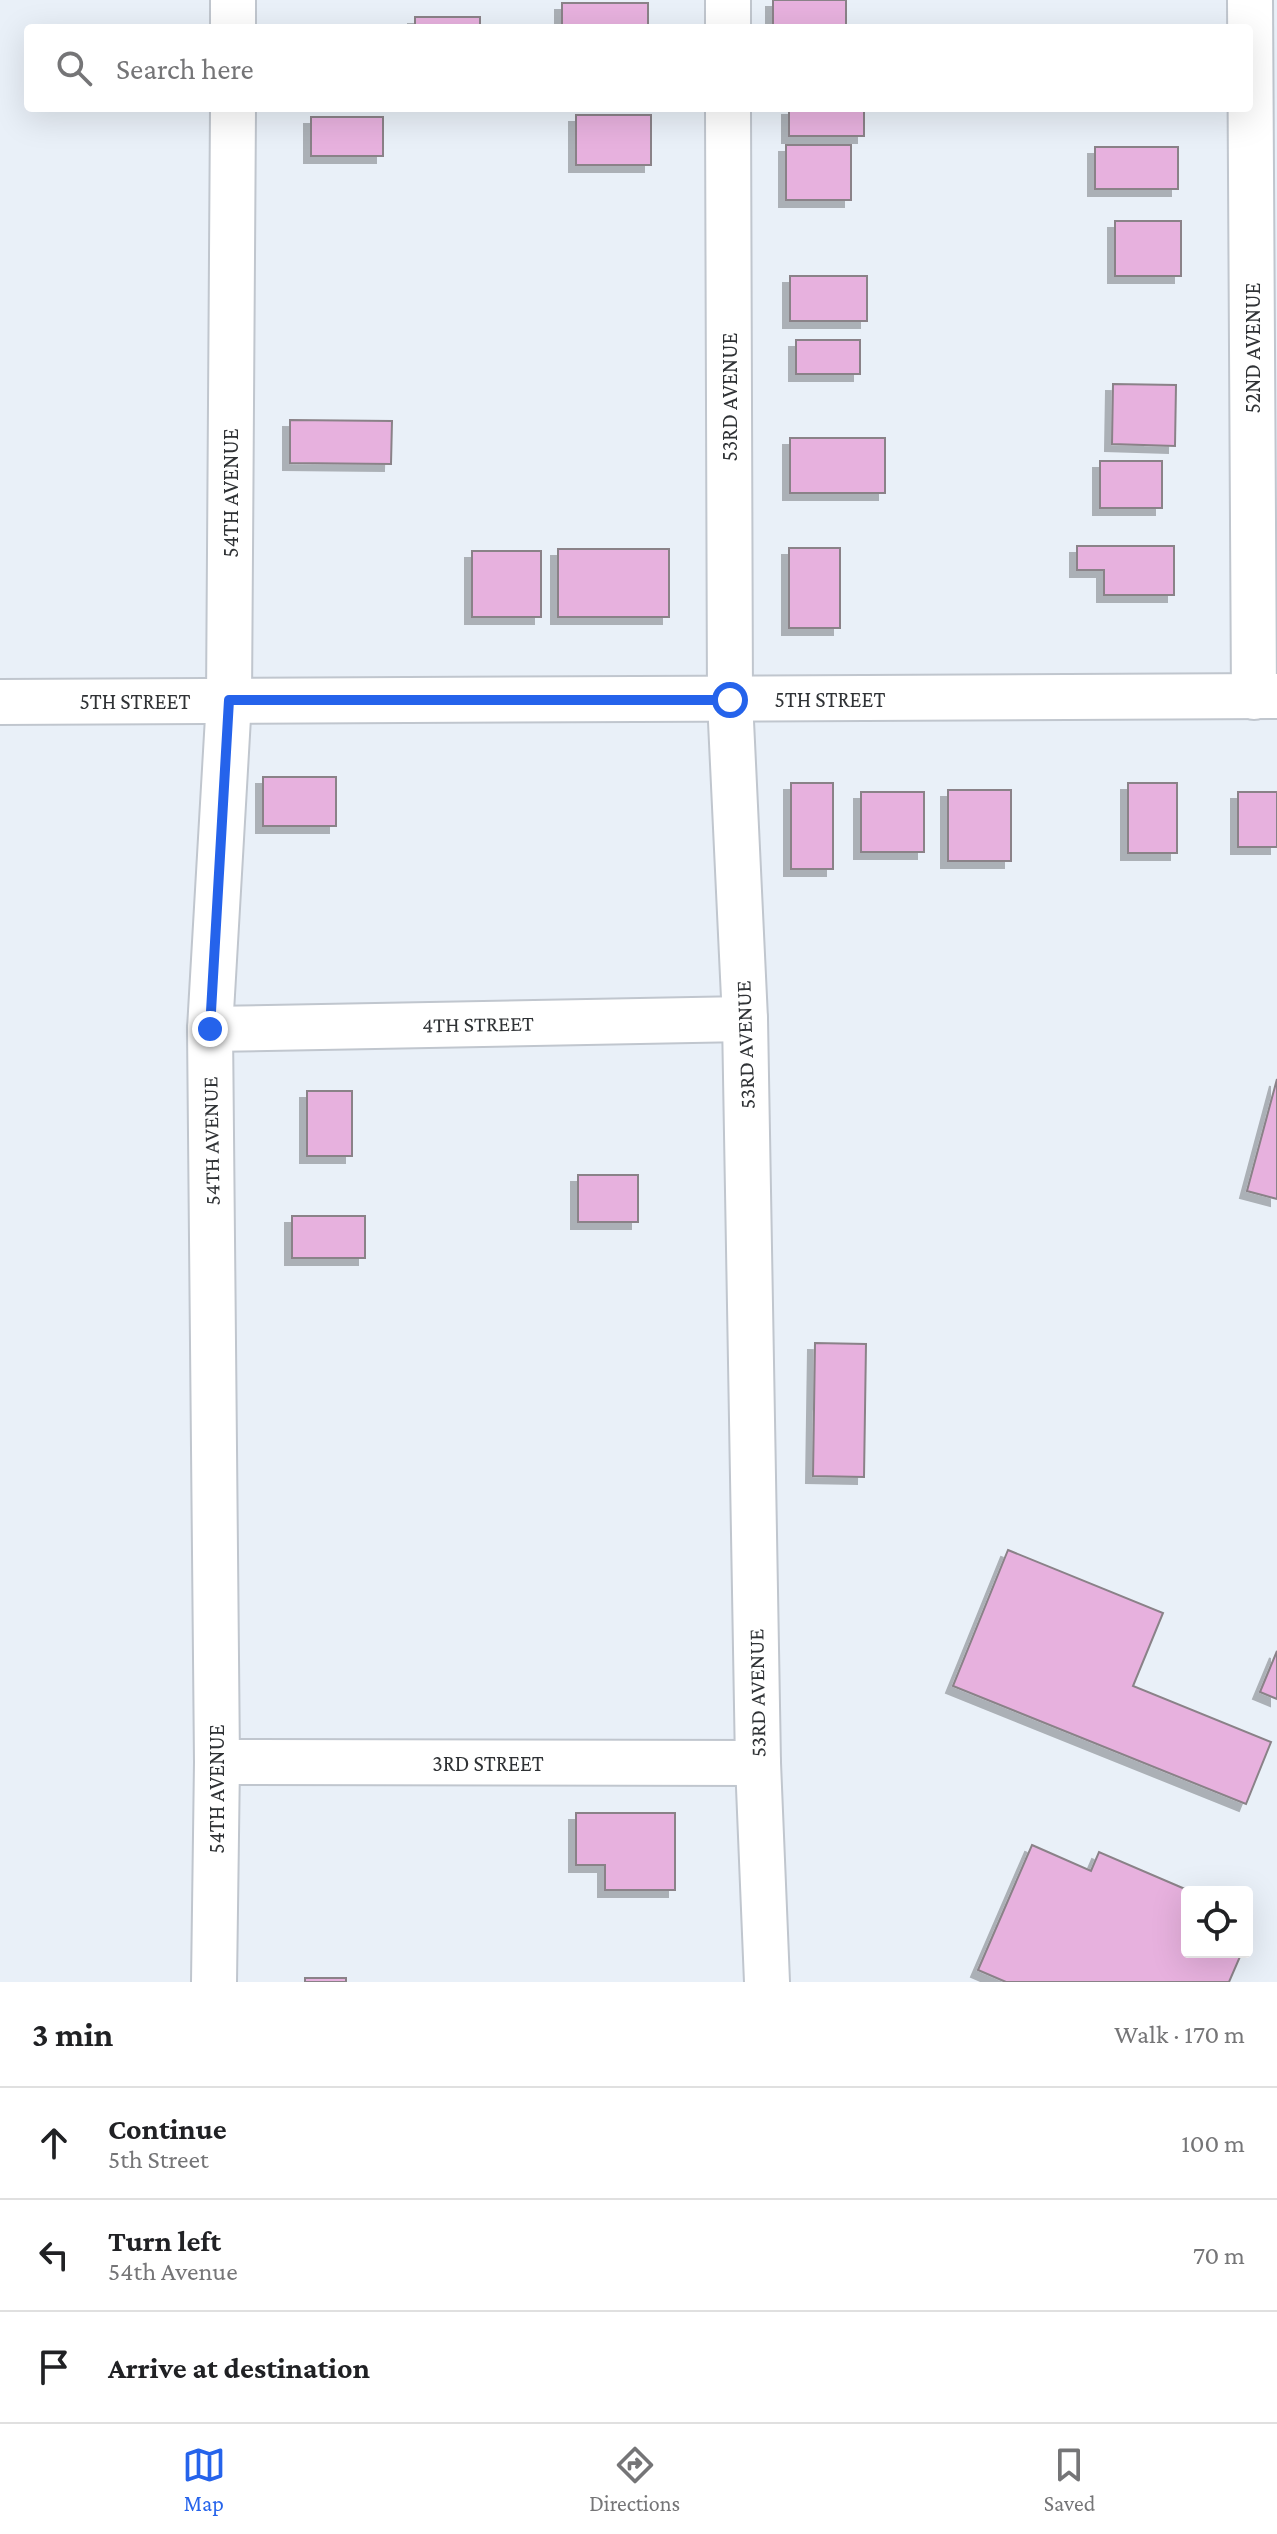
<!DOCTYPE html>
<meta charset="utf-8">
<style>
:root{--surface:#fff;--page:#f2f2f2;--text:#202124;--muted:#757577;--line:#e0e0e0;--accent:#2563eb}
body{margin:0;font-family:"Crimson Pro",serif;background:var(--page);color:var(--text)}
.controls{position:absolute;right:24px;bottom:24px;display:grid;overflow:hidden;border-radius:8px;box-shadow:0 8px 32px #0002}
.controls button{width:72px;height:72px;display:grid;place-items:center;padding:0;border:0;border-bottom:2px solid var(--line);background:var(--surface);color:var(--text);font:40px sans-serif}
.stop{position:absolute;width:24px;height:24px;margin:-18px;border:6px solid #2563eb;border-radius:50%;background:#fff}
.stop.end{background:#2563eb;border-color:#fff;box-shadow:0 2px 8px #0008}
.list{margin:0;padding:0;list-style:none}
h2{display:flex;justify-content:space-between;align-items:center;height:104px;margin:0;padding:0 32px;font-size:34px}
h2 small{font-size:26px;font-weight:400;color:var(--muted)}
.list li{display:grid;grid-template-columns:52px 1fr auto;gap:24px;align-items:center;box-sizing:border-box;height:112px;padding:0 32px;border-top:2px solid var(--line)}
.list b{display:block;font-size:30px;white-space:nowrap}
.list p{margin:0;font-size:26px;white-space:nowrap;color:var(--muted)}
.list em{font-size:26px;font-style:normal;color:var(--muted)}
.icon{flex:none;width:44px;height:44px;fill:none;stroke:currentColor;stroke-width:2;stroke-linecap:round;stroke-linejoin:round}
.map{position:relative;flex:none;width:1277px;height:1982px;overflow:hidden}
.search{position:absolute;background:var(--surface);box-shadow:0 8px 32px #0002;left:24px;right:24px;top:24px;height:88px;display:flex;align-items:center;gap:20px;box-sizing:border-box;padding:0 28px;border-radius:8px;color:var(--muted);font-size:30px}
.sheet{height:440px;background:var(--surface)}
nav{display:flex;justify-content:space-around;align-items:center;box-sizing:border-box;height:112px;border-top:2px solid var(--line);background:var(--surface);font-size:22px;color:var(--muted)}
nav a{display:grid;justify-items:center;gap:4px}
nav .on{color:var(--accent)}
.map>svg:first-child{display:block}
.building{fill:#e7b1de;stroke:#8a8288;stroke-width:2;filter:url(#shadow)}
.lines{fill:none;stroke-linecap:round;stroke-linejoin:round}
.minor-casing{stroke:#c0c6ce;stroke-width:48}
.minor{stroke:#fff;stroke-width:44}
.route{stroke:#2563eb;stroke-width:10}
.labels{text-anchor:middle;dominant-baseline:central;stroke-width:8;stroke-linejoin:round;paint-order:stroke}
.street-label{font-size:22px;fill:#2f3235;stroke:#fff}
</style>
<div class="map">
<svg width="1277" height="1982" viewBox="0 0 1277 1982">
<defs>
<filter id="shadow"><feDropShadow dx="-7" dy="7" stdDeviation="0" flood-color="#0004"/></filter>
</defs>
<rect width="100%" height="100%" fill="#e9f0f8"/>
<g class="building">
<rect x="773" y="0" width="73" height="28"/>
<rect x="562" y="3" width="86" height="25"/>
<rect x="415" y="17" width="65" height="11"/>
<rect x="789" y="108" width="75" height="28"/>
<rect x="576" y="115" width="75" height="50"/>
<rect x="311" y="117" width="72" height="39"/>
<rect x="786" y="145" width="65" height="55"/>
<rect x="1095" y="147" width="83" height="42"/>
<rect x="1115" y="221" width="66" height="55"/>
<rect x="790" y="276" width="77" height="45"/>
<rect x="796" y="340" width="64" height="34"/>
<polygon points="1113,384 1176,385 1175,446 1112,444"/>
<polygon points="290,420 392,421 391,464 290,463"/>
<rect x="790" y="438" width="95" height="55"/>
<rect x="1100" y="461" width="62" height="47"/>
<polygon points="1077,546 1174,546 1174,595 1104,595 1104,570 1077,570"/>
<rect x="789" y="548" width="51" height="80"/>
<rect x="558" y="549" width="111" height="68"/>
<rect x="472" y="551" width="69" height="66"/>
<rect x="263" y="777" width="73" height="49"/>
<rect x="791" y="783" width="42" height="86"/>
<rect x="1128" y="783" width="49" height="70"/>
<rect x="948" y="790" width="63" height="71"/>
<rect x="861" y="792" width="63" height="60"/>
<rect x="1238" y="792" width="39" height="55"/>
<polygon points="1277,1079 1277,1199 1247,1191"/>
<rect x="307" y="1091" width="45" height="65"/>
<rect x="578" y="1175" width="60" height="47"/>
<rect x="292" y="1216" width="73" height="42"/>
<polygon points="815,1343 866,1344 864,1477 813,1476"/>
<polygon points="1008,1550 1163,1613 1133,1686 1271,1742 1246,1804 953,1686"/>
<polygon points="1277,1651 1277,1699 1260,1692"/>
<polygon points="576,1813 675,1813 675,1890 605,1890 605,1865 576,1865"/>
<polygon points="1032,1845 1091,1871 1099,1852 1192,1892 1187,1892 1187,1952 1242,1952 1229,1982 1006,1982 978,1970"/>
<rect x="305" y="1978" width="41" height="4"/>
</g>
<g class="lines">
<defs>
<g id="minor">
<polyline points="728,0 728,28"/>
<polyline points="1250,0 1254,697"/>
<polyline points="233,28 233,0"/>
<polyline points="728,108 730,700 745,1019 758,1763 767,1982"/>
<polyline points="0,702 1277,696"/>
<polyline points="210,1029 745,1019"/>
<polyline points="217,1762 758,1763"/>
<polyline points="214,1982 217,1762 210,1029 229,700 233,108"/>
</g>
</defs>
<use href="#minor" class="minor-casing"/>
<use href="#minor" class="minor"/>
</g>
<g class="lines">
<polyline class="route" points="210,1029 229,700 730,700"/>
</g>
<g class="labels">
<g class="street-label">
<text transform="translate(1252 348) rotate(-90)">52ND AVENUE</text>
<text transform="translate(729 397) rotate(-90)">53RD AVENUE</text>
<text transform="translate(230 493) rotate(-90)">54TH AVENUE</text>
<text x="830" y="699">5TH STREET</text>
<text x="135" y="701">5TH STREET</text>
<text transform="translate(478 1024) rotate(-1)">4TH STREET</text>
<text transform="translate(745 1045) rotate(-92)">53RD AVENUE</text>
<text transform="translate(211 1141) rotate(-91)">54TH AVENUE</text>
<text transform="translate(757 1693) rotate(-91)">53RD AVENUE</text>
<text x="488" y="1763">3RD STREET</text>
<text transform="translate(216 1789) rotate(-90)">54TH AVENUE</text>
</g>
</g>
</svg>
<div class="controls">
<button><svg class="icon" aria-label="locate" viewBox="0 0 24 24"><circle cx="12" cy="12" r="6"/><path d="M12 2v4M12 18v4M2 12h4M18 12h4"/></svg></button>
</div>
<div class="stop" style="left:730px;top:700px"></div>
<div class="stop end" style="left:210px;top:1029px"></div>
<div class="search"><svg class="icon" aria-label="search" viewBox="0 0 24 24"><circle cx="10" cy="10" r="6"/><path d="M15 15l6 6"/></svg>Search here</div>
</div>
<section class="sheet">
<h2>3 min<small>Walk · 170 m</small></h2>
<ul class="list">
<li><svg class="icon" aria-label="ahead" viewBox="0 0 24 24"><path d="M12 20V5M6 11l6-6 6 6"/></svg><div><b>Continue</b><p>5th Street</p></div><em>100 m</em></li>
<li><svg class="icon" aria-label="left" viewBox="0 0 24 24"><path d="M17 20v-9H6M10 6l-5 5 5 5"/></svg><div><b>Turn left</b><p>54th Avenue</p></div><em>70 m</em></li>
<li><svg class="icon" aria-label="arrive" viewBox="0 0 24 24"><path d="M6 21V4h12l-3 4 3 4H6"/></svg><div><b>Arrive at destination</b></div></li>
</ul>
</section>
<nav>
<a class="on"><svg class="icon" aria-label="map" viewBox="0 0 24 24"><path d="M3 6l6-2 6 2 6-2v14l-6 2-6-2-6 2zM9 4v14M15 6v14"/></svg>Map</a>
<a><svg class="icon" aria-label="directions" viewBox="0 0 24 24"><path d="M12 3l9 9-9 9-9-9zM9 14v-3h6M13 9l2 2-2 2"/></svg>Directions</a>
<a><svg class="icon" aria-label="saved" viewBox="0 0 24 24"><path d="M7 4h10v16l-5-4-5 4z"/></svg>Saved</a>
</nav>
